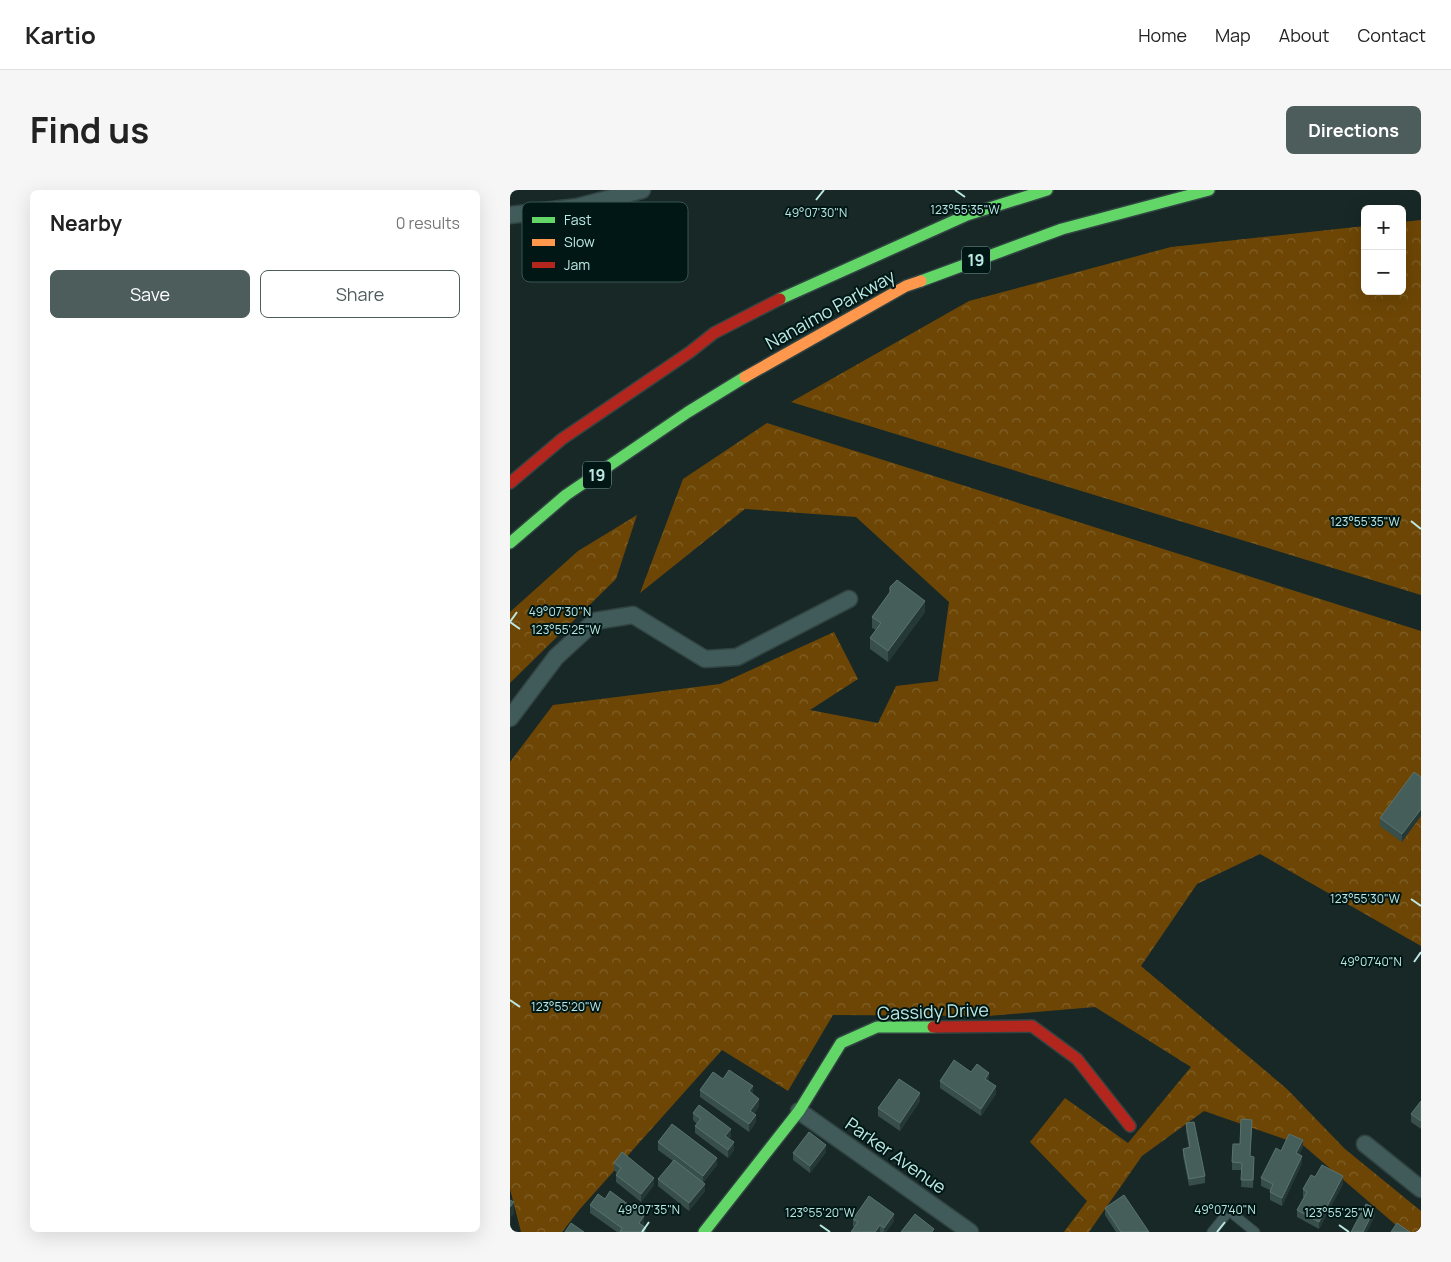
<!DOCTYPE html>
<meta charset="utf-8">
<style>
:root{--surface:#fff;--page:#f6f6f6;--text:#222;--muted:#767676;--line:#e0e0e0;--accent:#4d5d5c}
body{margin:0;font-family:Manrope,sans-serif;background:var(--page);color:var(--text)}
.controls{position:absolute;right:15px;top:15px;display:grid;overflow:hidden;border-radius:8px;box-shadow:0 5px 20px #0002}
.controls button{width:45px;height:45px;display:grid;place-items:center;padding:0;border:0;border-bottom:1px solid var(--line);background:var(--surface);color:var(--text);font:25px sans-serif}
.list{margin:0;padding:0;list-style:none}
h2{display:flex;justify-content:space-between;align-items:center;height:65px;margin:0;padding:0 20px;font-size:21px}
h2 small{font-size:16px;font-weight:400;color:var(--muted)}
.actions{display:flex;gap:10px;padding:15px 20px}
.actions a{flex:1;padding:11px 0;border:1px solid var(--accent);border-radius:8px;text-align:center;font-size:18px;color:var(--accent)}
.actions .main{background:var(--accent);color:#fff}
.map{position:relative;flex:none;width:911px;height:1042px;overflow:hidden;border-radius:8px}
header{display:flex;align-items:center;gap:30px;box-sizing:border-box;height:70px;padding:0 25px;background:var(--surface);border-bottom:1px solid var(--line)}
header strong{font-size:24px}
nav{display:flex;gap:28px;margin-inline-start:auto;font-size:18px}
.intro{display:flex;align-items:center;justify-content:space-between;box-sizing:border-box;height:120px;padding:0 30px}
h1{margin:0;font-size:35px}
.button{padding:12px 22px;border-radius:8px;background:var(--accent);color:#fff;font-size:18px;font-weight:700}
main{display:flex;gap:30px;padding:0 30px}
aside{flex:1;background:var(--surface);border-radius:8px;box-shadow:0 5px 20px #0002}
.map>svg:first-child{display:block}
.forest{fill:url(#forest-crowns)}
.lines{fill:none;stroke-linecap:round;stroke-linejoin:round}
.lane-casing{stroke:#314442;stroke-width:11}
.street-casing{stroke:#314442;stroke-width:19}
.fast-casing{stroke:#314442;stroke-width:14}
.slow-casing{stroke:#314442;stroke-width:14}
.jam-casing{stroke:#314442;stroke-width:14}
.lane{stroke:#405b59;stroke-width:9}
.street{stroke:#405b59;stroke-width:16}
.fast{stroke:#63d668;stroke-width:11}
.slow{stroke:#ff974d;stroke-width:11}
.jam{stroke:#b3261e;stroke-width:11}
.wall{fill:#384e4a}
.shaded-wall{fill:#253835}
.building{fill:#465e5a;stroke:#597470}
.ticks{fill:none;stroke:#bce8e4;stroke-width:2}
.labels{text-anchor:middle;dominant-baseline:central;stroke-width:4;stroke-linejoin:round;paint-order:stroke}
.shield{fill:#001715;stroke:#84a9a6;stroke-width:1}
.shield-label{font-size:16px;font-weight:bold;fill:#bce8e4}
.street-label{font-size:18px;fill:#bce8e4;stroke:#001715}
.key{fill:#001715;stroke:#385653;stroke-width:1}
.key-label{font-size:14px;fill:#bce8e4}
.ticks-label{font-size:12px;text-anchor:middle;fill:#bce8e4;stroke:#001715;stroke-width:4;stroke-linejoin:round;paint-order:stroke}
</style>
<header>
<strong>Kartio</strong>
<nav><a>Home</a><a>Map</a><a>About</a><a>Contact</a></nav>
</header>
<div class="intro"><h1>Find us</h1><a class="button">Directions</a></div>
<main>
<aside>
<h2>Nearby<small>0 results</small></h2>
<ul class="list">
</ul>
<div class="actions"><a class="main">Save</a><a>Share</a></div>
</aside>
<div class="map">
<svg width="911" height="1042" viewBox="0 0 911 1042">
<defs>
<pattern id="forest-crowns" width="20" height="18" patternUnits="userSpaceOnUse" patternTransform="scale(1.25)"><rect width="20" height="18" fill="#6d4605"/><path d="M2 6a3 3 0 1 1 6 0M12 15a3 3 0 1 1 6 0" fill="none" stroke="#806129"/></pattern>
</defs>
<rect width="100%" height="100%" fill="#172827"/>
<g class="forest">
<polygon points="911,30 911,405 281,212 459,111 661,57 855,36 855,101 892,101 892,32"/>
<polygon points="257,233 911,441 911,756 750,664 687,694 631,776 777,899 835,959 911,1021 911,1042 894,1042 794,956 694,921 632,966 579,1042 554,1042 577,1011 520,952 555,908 618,953 681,877 585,817 478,826 323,825 278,901 212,860 70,1019 52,1042 11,1042 0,999 0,572 43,515 210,494 324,442 348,489 300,520 368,533 386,496 428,491 439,412 346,327 235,319 130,403 173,289"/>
<polygon points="127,325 106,389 0,493 0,422 68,361"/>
</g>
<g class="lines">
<defs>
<polyline id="lane" points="702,1042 719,1021 745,1042"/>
<g id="street">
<polyline points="0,25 67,17 132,0"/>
<polyline points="0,528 46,467 85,431 123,425 195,469 227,467 339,409"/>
<polyline points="289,921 460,1042"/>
<polyline points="855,954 911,999"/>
</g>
<g id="fast">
<polyline points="411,91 552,39 699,0"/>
<polyline points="270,109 457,25 537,0"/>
<polyline points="0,353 56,305 178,222 235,187"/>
<polyline points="194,1042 289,921 331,853 367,837 423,837"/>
</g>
<polyline id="slow" points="235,187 396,96 411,91"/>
<g id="jam">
<polyline points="0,293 52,249 180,162 204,143 270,109"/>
<polyline points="423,837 522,836 567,869 620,936"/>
</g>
</defs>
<use href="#lane" class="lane-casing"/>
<use href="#street" class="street-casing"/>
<use href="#fast" class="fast-casing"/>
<use href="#slow" class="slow-casing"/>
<use href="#jam" class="jam-casing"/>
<use href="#lane" class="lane"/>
<use href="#street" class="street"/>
<use href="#fast" class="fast"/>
<use href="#slow" class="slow"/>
<use href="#jam" class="jam"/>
</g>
<g class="wall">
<polygon points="380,397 415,422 378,472 360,459 360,448 366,440 362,438 362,427 380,403"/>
<polygon points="904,582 892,652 870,636 870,628"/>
<polygon points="461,882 479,890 479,891 486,904 471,926 430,898 430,891"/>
<polygon points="213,889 243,904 249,916 244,924 246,932 239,942 190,907 190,900"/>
<polygon points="410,911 390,941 368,926 368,918"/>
<polygon points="911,911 911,939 901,932 901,924"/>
<polygon points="183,923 221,946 219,949 224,960 218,968 185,943 185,936 187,934 183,930"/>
<polygon points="676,933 695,986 695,993 679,996 673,966 673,959 679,958 676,941"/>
<polygon points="742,937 740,966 744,974 743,998 731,997 732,980 722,980 722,972 730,954"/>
<polygon points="148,952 207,975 193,993 195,1001 179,1021 148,996 148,989 163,971 148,960"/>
<polygon points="793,957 789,964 792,973 772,1016 760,1010 760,1000 751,996 751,988 771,961"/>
<polygon points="316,962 300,983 283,970 283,963"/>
<polygon points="104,973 144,995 131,1012 106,992 106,985 107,983 104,980"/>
<polygon points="805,987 833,994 809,1039 787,1027 787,1020 794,1007 793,1007 793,999"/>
<polygon points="80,1015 134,1033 133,1036 136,1042 107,1042 80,1023"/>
<polygon points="595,1018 639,1042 606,1042 595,1025"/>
<polygon points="343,1029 384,1031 376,1042 341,1042 344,1037 343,1036"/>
</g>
<g class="shaded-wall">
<polygon points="415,411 415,422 378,472 378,461"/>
<polygon points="911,619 911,626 892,652 892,644"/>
<polygon points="479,883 479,890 475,896 475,889"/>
<polygon points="243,896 243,904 239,901"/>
<polygon points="486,896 486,904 471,926 471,919"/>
<polygon points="410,903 410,911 390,941 390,933"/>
<polygon points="249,909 249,916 240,929 240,921"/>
<polygon points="246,925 246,932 239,942 239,934"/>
<polygon points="221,939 221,946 215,953 215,946"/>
<polygon points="793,950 793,957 786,970 786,963"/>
<polygon points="224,952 224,960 218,968 218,960"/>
<polygon points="316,955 316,962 300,983 300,976"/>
<polygon points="792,966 792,973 772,1016 772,1008"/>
<polygon points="207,968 207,975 193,993 193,986"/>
<polygon points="833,986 833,994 809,1039 809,1032"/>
<polygon points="144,988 144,995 131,1012 131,1004"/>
<polygon points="195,994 195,1001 179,1021 179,1013"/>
<polygon points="4,1012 4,1024 1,1027 1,1035 0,1036 0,1017"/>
<polygon points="865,1018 865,1026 857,1042 853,1042"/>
<polygon points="384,1024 384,1031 376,1042 374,1042 374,1038"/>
<polygon points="134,1026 134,1033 129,1041 129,1033"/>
<polygon points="370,1035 370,1042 365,1042"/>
</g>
<g class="building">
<polygon points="387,390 415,411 378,461 360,448 371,433 362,427 380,402 380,397"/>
<polygon points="904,582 911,587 911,619 892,644 870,628"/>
<polygon points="444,870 461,882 467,874 479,883 475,889 486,896 471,919 430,891"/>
<polygon points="219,880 243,896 239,901 249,909 240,921 246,925 239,934 190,900 203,882 213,889"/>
<polygon points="389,889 410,903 390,933 368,918"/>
<polygon points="911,911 911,931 901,924"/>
<polygon points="189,915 221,939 215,946 224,952 218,960 185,936 191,929 183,923"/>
<polygon points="731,929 742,930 740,966 744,967 743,990 731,990 732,973 722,972 723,954 730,954"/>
<polygon points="684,932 695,986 679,989 673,959 680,957 676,933"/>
<polygon points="162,934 207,968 193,986 148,952"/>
<polygon points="299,942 316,955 300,976 283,963"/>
<polygon points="779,944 793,950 786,963 792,966 772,1008 760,1002 763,994 751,988 766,958 771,961"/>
<polygon points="112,962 144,988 131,1004 106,985 111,978 104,973"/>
<polygon points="164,970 195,994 179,1013 148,989"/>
<polygon points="812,975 833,986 809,1032 787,1020 797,1002 793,999 801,985 805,987"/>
<polygon points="100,1001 134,1026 129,1033 136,1038 133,1042 110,1042 112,1038 80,1015 88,1004 95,1009"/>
<polygon points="614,1005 639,1042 611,1042 595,1018"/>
<polygon points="359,1006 384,1024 374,1038 370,1035 365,1042 341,1042 348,1032 343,1029"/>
<polygon points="0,1010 4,1012 0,1017"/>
<polygon points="856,1014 865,1018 853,1042 841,1042"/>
<polygon points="405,1024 424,1039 422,1042 391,1042"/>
<polygon points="61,1033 74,1042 55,1042"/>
<polygon points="887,1033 900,1042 881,1042"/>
</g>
<path class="ticks" d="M445,0L455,7M306,10L314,0M901,331L911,339M0,432L10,439M0,432L7,422M901,709L911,716M904,772L911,762M0,810L10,817M310,1035L320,1042M829,1035L839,1042M132,1042L139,1032M707,1042L715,1032"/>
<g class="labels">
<g class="shield">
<rect x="452" y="56.5" width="28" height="27" rx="4"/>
<rect x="73" y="271.5" width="28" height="27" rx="4"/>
</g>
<g class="shield-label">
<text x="466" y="70">19</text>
<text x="87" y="285">19</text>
</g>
<g class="street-label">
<text transform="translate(320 119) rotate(-29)">Nanaimo Parkway</text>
<text transform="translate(423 821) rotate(-2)">Cassidy Drive</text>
<text transform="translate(386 965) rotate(35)">Parker Avenue</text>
</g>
</g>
<rect x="12" y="12" width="166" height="80" rx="8" class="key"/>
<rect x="22" y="27" width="23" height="6" fill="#63d668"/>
<rect x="22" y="49" width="23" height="7" fill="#ff974d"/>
<rect x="22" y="72" width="23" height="6" fill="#b3261e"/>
<g class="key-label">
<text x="54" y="35">Fast</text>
<text x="54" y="57">Slow</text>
<text x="54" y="80">Jam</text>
</g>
<g class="ticks-label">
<text x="455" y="24">123°55'35"W</text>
<text x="306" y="27">49°07'30"N</text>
<text x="855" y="336">123°55'35"W</text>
<text x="50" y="426">49°07'30"N</text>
<text x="56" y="444">123°55'25"W</text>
<text x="855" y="713">123°55'30"W</text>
<text x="861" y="776">49°07'40"N</text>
<text x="56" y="821">123°55'20"W</text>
<text x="139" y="1024">49°07'35"N</text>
<text x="715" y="1024">49°07'40"N</text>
<text x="310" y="1027">123°55'20"W</text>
<text x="829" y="1027">123°55'25"W</text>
</g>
</svg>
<div class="controls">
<button>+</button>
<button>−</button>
</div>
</div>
</main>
